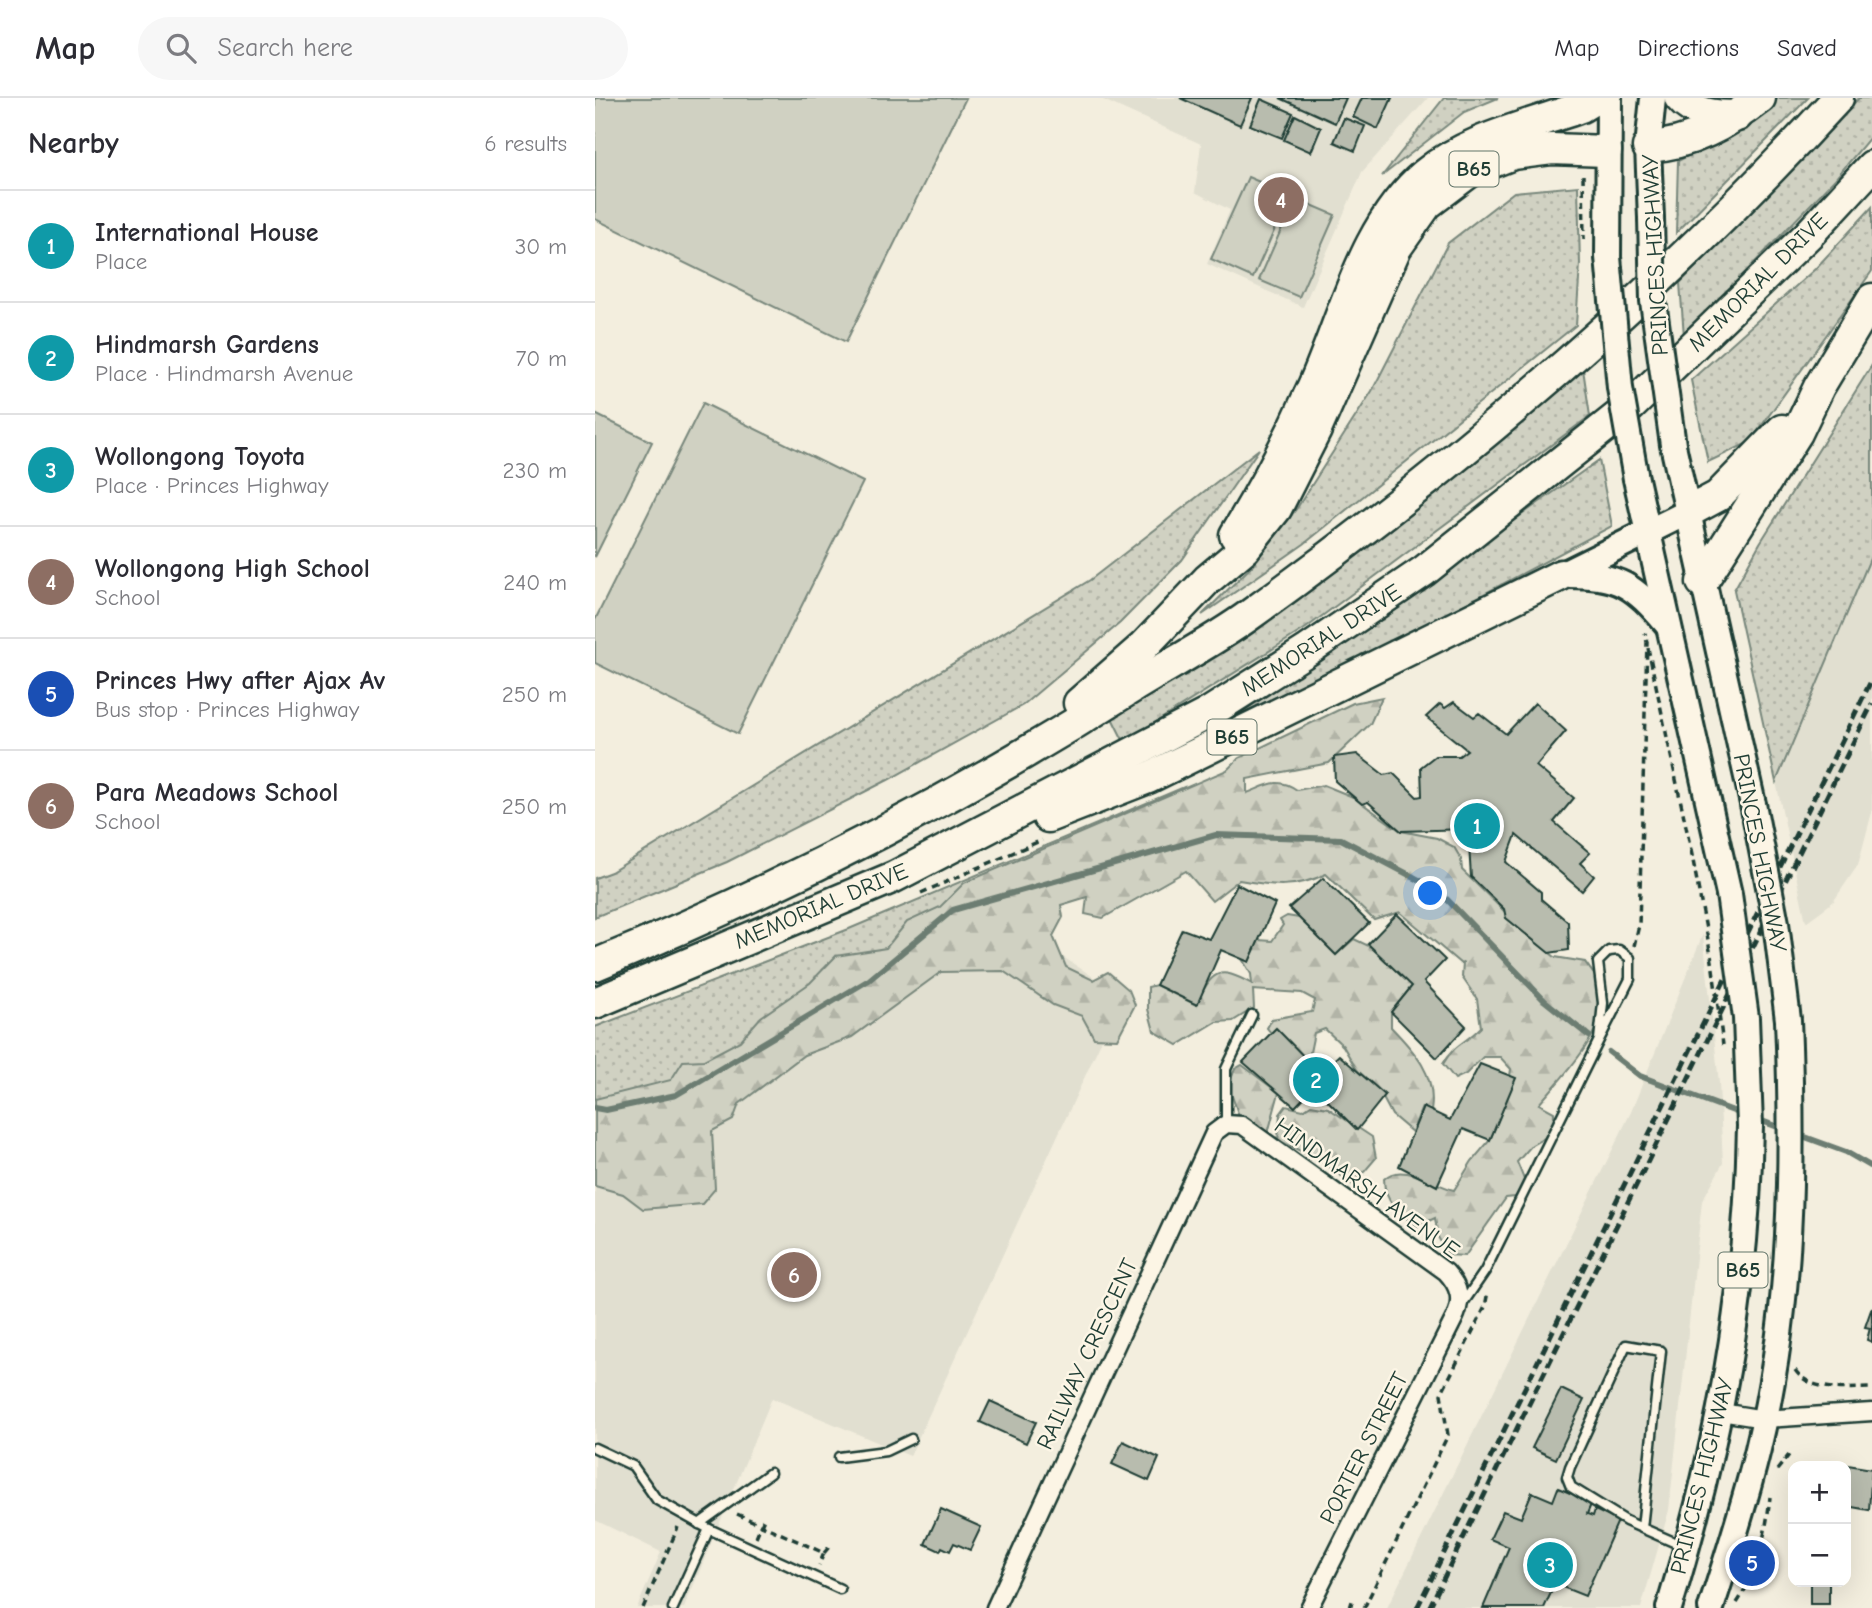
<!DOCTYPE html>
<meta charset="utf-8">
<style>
:root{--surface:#fff;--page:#f7f7f7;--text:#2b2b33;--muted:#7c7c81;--line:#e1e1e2;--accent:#1f3d34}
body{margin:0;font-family:"Comic Neue",sans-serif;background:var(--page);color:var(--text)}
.controls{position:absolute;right:21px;bottom:21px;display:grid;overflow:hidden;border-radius:14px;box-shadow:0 7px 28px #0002}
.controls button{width:63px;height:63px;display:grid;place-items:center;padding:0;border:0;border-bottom:2px solid var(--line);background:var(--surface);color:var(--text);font:35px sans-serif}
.you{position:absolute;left:836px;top:796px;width:24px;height:24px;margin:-18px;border:5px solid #fff;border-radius:50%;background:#1a73e8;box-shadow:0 0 0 10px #1a73e833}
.badge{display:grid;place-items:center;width:46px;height:46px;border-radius:50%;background:var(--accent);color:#fff;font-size:23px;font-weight:700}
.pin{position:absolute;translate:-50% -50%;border:4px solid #fff;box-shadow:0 2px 7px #0006}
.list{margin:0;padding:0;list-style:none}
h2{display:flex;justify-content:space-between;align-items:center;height:91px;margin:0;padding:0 28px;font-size:30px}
h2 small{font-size:23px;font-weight:400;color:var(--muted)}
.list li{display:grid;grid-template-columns:46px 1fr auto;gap:21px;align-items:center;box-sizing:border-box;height:112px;padding:0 28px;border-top:2px solid var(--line)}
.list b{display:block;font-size:26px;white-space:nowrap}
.list p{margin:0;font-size:23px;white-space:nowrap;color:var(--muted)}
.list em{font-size:23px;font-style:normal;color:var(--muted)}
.icon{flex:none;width:38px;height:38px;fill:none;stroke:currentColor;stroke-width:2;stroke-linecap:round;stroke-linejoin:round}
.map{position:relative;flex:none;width:1277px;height:1510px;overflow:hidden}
header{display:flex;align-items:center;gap:42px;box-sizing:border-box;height:98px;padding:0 35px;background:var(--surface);border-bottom:2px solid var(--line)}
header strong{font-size:33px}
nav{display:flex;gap:38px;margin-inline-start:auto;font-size:24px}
.search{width:490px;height:63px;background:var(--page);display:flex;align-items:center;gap:18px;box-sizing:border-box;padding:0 24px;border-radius:38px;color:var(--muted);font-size:26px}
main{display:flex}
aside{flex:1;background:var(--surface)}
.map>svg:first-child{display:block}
.built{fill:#e1dfd0}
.grass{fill:url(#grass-dots);stroke:#78877b;stroke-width:2}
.forest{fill:url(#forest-firs);stroke:#78877b;stroke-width:2}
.pitch{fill:#d0d1c2;stroke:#78877b;stroke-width:2}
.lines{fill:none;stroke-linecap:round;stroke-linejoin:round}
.stream{stroke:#6c7d72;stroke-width:6}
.building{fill:#b8bcae;stroke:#1f3d34;stroke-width:2}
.service-casing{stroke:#1f3d34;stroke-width:13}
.minor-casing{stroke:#1f3d34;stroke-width:21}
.primary-casing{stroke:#1f3d34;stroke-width:30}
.motorway-casing{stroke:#1f3d34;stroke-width:35}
.path{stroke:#1f3d34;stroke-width:3.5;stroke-dasharray:7 5;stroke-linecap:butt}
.service{stroke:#fcf5e5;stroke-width:8}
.minor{stroke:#fcf5e5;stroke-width:16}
.primary{stroke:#fcf5e5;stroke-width:24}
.motorway{stroke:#fcf5e5;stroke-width:30}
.rail{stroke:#1f3d34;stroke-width:5;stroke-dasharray:10 5;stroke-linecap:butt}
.primary-bridge-casing{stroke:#1f3d34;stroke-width:30;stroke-linecap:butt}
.path-bridge{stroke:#1f3d34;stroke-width:3.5;stroke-dasharray:7 5;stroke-linecap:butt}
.primary-bridge{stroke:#fcf5e5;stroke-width:24}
.labels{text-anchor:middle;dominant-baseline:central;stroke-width:5;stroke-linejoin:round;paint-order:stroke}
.shield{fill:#fcf5e5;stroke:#617469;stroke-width:2}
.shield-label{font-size:21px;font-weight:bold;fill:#1f3d34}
.street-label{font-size:23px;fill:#1f3d34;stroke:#fcf5e5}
</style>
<header>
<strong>Map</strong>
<div class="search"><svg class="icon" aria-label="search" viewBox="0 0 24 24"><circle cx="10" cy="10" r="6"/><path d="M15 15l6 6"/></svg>Search here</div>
<nav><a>Map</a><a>Directions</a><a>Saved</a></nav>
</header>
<main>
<aside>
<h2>Nearby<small>6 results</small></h2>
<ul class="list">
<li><span class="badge" style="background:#0f9aa8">1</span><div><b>International House</b><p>Place</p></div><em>30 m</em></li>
<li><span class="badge" style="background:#0f9aa8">2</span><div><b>Hindmarsh Gardens</b><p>Place · Hindmarsh Avenue</p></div><em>70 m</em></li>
<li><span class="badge" style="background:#0f9aa8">3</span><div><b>Wollongong Toyota</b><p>Place · Princes Highway</p></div><em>230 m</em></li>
<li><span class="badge" style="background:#8d6e63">4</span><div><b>Wollongong High School</b><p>School</p></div><em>240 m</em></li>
<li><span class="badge" style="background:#1a4fb4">5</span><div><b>Princes Hwy after Ajax Av</b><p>Bus stop · Princes Highway</p></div><em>250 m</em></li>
<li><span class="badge" style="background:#8d6e63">6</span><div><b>Para Meadows School</b><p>School</p></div><em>250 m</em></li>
</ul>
</aside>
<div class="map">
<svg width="1277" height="1510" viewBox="0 0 1277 1510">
<defs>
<pattern id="grass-dots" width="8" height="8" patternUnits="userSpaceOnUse" patternTransform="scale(1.75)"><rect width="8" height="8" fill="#d0d1c2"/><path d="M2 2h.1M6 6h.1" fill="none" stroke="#b2b4a7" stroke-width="1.8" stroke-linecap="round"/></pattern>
<pattern id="forest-firs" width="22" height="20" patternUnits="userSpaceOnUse" patternTransform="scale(1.75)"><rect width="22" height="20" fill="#d0d1c2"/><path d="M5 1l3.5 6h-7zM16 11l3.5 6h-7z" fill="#b2b4a7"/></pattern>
</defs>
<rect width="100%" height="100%" fill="#f3eede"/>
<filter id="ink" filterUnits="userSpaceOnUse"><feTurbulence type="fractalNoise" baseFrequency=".0143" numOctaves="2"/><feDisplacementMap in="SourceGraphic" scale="14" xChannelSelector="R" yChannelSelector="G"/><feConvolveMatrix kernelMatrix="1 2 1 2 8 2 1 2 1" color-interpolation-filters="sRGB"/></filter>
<g filter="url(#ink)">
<g class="built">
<polygon points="504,0 833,0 767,74 708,209 612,166 635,112 600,94 606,46"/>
<polygon points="1277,456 1277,714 1263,767 1238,804 1211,824 1181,684"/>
<polygon points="403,816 527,898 315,1358 177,1300 89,1510 42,1510 66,1454 0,1422 0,1050"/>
<polygon points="1108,836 1124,985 1128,1065 1107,1103 1074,1412 1046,1510 792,1510 1036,1014"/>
</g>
<g class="grass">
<polygon points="849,0 903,0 869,14 787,78"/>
<polygon points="1177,0 1213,0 1081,135 1083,63 1149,27"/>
<polygon points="1264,0 1277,0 1277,37 1240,81 1089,238 1085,185"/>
<polygon points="983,88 985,166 981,227 709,446 607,517 658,467 702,410 777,293 853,145 919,94"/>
<polygon points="1277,109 1277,173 1155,344 1113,364 1096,282 1220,171"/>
<polygon points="1277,267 1277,456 1181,684 1139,492 1165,445"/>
<polygon points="988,271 995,318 711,530 529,644 516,618 767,452"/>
<polygon points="664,351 587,462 525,525 428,607 293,682 132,764 0,819 0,780 16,774 495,482"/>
<polygon points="1004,362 1017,428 594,652"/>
<polygon points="589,689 559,770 374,834 0,1023 0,929 254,831"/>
</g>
<g class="forest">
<path d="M787,599L775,626L734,665L652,681V695C671,688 683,678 702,692L729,687L758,699L806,733L842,740L859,749L866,761L867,772L910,814L911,820L960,859L990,864L1013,896C1001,945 976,969 944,1006L959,1014L958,1035L937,1047L922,1064L932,1089L920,1099L911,1100L870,1158L853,1157L843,1139L840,1120L823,1128C805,1117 789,1104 789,1081C806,1063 839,1087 859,1092L877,1063L895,1042L920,980L915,978L916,971L905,959H888L871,976L860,981L848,966C860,945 870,946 886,929L882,901L867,879L868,865L866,866L805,814L779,822L731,776C700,791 678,788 644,782L617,803L591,773L508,820L490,816L492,799L466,807L468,819L458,838L471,869L498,882L513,874L534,892L540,907L522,941L499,940L487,918L458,907L408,873L346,874L257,939L209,957L144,1006L138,1022L117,1033L120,1091L107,1106L48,1111L28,1096L0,1088V1001L76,982L88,963L109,962L145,943L166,919L215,885L241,858L291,850L312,824L345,809L369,785L632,672L644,660L758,605Z"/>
<path d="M692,818L704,820L741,857L759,841L776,849L817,888L796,914V929C819,953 842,977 836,1013L827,1009L817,1034L797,1017L788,1000L790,997L762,972L748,948L730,931L719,935L713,964L680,931L676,935L672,930L677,921L717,914L720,902L707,895L658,892L659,910L638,923L621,924L583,947L559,933L553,911V889L561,887L601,907C617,873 623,867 657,886L656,876L647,861L654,864L664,842L677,843L688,827L685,822Z"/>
<path d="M647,967L684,995L673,1035L652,1038C644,1023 641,1005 633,989L640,971Z"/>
<polygon points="716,1007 733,1010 777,1039 781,1060 758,1087 728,1064 683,1042 685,1016 691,1008 708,1012"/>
</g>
<g class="pitch">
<polygon points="0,0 371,0 251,244 0,121"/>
<polygon points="653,79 695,97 658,180 616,161"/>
<polygon points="700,100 740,117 704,199 664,182"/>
<polygon points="108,305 268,384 143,636 0,565 0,522"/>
<polygon points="0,316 57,344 0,459"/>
</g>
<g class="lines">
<g class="stream">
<polyline points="1014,954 1045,978 1149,1017"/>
<polyline points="0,1010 11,1012 81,997 274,882 358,812 621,737 746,741 843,792 950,903 994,938"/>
<polyline points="1159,1020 1188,1031"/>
<polyline points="1202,1036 1251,1054 1277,1069"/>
</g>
</g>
<g class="building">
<polygon points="585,0 657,0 645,27"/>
<polygon points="685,0 751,0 740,25"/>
<polygon points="767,0 797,0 783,31 758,19"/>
<polygon points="666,1 698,15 687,40 655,27"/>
<polygon points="700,17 726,30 716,54 689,42"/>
<polygon points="749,20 770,28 760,53 739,44"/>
<polygon points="859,604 879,619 884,615 911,636 940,605 971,633 941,668 979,700 959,724 995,755 985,765 999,778 987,793 921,737 911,764 946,794 946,801 973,824 974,852 954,855 911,820 909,811 876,779 873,731 806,733 773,704 767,706 740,683 739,659 762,656 789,677 798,675 822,699 827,698 826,669 840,658 864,658 872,652 831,619 845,606 850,610"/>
<polygon points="728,780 774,825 741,857 694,810"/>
<polygon points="642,786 680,806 654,864 626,852 602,907 561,887 587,831 614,841"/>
<polygon points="802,816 850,862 829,884 871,928 842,960 796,914 817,888 773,846"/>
<polygon points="681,930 725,975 744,957 790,997 762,1032 719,989 700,1009 648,964"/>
<polygon points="885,966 921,980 895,1042 868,1031 842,1088 804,1068 828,1009 855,1022"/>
<polygon points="1277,1209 1277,1244 1272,1242 1275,1230 1270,1229"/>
<polygon points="966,1291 989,1302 961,1361 937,1350"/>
<polygon points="395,1303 441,1324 431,1345 385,1324"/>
<polygon points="528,1343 564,1360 554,1383 517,1366"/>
<polygon points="1247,1366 1277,1371 1274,1412 1251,1408 1251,1368"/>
<polygon points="963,1390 997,1404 992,1416 998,1418 1000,1412 1023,1423 990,1498 960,1486 949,1510 888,1510 914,1449 895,1441 908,1413 926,1420 937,1394 958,1403"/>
<polygon points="346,1411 386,1429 375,1452 359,1445 355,1453 347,1449 345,1453 330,1446"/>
<rect x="1215" y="1484" width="19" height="22"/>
</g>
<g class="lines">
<defs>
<g id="service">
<polyline points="631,1026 631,971 657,917"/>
<polyline points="866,1208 890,1173 1004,942 1008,905 1003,864 1014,853 1024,852 1035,860 1035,881 1004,942"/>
<polyline points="0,1350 38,1368 62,1402 114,1431"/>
<polyline points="244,1359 291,1353 316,1341"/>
<polyline points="104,1426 175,1375"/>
<polyline points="1047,1430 1066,1253 1031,1247 975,1369 972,1379 976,1389 1031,1423 1090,1449"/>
<polyline points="78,1510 114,1431 245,1491"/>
</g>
<g id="minor">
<polyline points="1126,1314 1169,1321 1277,1314"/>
<path d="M400,1510L619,1035L631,1026L647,1027L851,1174C865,1189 868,1203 859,1221L714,1510"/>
</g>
<g id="primary">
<polyline points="1056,120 1053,49 1058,0"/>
<polyline points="1013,159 1014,0"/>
<polyline points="1078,347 1158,706"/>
<polyline points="1041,381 1134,796"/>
<polyline points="966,477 1093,414"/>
<path d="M973,477C1025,477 1038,487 1072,526"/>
<path d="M1074,1510C1124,1346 1152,1200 1155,1028"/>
<path d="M1116,1510C1133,1458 1150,1405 1163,1351C1197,1211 1199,1065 1193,922"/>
</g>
<g id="motorway">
<path d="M1085,0C1099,17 1121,18 1142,18"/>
<path d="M1053,49C1097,46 1130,27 1165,0"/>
<polyline points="1093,414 1123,398 1187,332"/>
<path d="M640,437C670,388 696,338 719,286C750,216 769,127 830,76C874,40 934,28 986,9L1001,0"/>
<polyline points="1107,484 1202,335 1224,289 1277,201"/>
<polyline points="484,605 548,549 612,482 650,450 681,411 721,332 801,150 832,106 877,72 918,56 957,51 1011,53"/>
<polyline points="453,719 553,680 966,477"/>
<path d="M0,867C188,790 367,698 538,589C577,565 619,543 656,516C868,363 1066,194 1243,0"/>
<polyline points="0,905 299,779 612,616 713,552 829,473 1036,308 1214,136 1277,68"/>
</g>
</defs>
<use href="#service" class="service-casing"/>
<use href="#minor" class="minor-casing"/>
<use href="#primary" class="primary-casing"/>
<use href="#motorway" class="motorway-casing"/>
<g class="path">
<polyline points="988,77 989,142"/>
<polyline points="1053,550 1096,752"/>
<polyline points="326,795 447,742"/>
<polyline points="1039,848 1044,827 1052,544 1050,535"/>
<path d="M1200,1272C1216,1295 1252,1290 1277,1290"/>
<polyline points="1182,1372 1194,1357"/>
<polyline points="142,1416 229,1455 224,1467"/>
<polyline points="161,1439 169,1420"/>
<polyline points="229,1455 234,1449"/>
<path d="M1142,1505C1163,1473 1171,1436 1175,1399"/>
<polyline points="48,1510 83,1429"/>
<polyline points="755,1510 758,1500"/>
<polyline points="769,1510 853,1337 846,1296 890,1209 893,1193"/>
</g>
<use href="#service" class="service"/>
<use href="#minor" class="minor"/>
<use href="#primary" class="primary"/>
<use href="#motorway" class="motorway"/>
<g class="rail">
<polyline points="822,1510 1277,581"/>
<polyline points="834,1510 1277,606"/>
</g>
<defs>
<g id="primary-bridge">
<polyline points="1056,120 1058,203 1078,347"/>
<polyline points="1013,159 1025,290 1041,381"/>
<polyline points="1158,706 1181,825 1193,922"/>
<polyline points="1134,796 1151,920 1155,1028"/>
</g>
</defs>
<use href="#primary-bridge" class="primary-bridge-casing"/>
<polyline class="path-bridge" points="1096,752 1117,863 1128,947"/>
<use href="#primary-bridge" class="primary-bridge"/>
</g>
</g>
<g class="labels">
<g class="shield">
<rect x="854.5" y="53.5" width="49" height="35" rx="5"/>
<rect x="612.5" y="621.5" width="49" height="35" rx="5"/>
<rect x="1123.5" y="1154.5" width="49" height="35" rx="5"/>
</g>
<g class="shield-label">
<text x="879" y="71">B65</text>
<text x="637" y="639">B65</text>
<text x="1148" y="1172">B65</text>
</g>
<g class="street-label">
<text transform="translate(1060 157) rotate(-93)">PRINCES HIGHWAY</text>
<text transform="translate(1163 184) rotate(-45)">MEMORIAL DRIVE</text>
<text transform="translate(726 542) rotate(-33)">MEMORIAL DRIVE</text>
<text transform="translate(1165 755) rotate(79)">PRINCES HIGHWAY</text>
<text transform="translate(226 808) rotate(-23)">MEMORIAL DRIVE</text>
<text transform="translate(772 1090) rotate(36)">HINDMARSH AVENUE</text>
<text transform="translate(492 1256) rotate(-65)">RAILWAY CRESCENT</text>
<text transform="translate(769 1350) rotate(-63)">PORTER STREET</text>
<text transform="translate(1107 1378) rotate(-76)">PRINCES HIGHWAY</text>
</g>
</g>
</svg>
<div class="controls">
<button>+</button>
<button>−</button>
</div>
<div class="you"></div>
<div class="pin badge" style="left:882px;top:728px;background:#0f9aa8">1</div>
<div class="pin badge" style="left:721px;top:982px;background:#0f9aa8">2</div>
<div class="pin badge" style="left:955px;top:1467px;background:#0f9aa8">3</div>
<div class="pin badge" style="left:686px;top:102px;background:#8d6e63">4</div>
<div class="pin badge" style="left:1157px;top:1465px;background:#1a4fb4">5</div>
<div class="pin badge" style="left:199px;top:1177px;background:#8d6e63">6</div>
</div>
</main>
